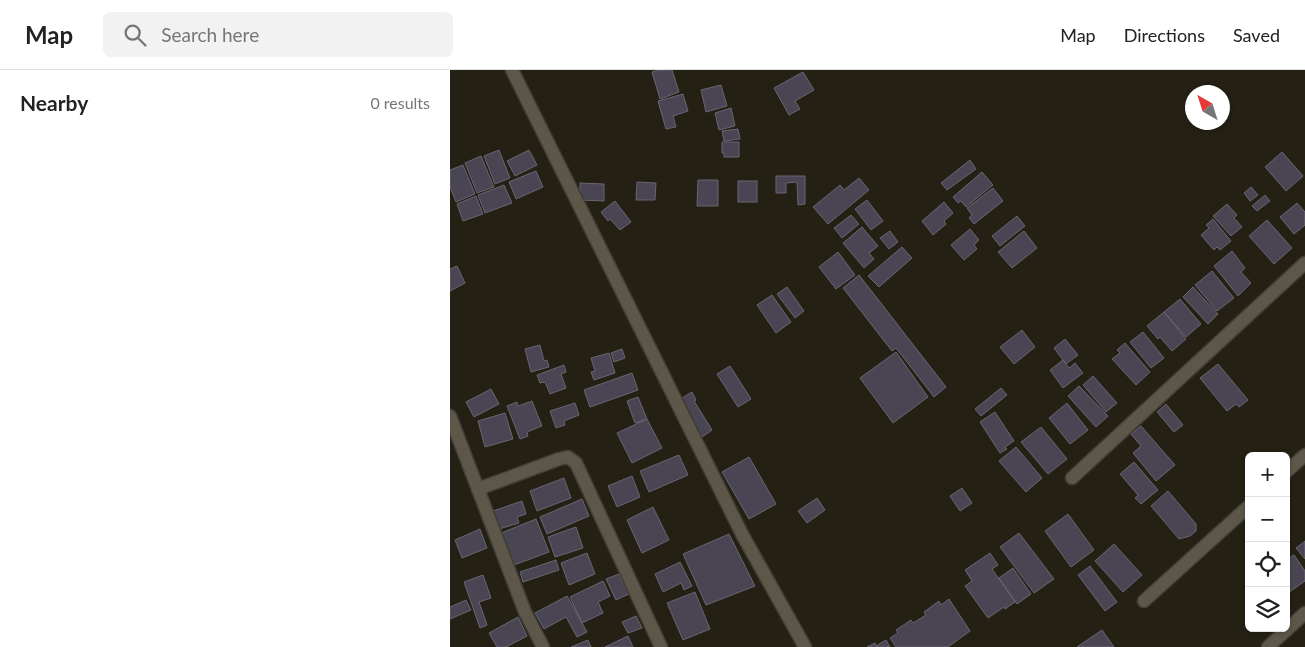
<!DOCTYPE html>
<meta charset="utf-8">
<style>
:root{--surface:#fff;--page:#f2f2f2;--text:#222;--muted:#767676;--line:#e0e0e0}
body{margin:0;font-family:Lato,sans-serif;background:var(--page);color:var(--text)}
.controls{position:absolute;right:15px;bottom:15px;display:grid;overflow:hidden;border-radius:8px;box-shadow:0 1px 4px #0004}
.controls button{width:45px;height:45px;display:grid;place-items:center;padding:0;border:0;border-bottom:1px solid var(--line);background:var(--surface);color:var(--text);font:25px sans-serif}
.compass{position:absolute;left:735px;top:15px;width:45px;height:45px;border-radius:50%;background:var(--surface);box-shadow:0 1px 4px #0004;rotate:321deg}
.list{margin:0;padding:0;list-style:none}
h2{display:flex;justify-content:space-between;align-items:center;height:65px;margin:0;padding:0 20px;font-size:21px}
h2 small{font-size:16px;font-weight:400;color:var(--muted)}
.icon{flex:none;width:28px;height:28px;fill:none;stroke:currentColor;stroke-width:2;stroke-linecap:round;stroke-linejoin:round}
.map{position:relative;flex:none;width:855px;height:577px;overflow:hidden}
header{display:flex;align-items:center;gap:30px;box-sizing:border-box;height:70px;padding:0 25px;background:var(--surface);border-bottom:1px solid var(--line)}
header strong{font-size:24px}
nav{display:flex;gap:28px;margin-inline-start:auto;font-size:18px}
.search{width:350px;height:45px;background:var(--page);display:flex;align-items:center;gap:12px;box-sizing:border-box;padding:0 18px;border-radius:8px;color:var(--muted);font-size:19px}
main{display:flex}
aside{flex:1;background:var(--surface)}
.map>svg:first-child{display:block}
.building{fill:#494552;stroke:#6a6573}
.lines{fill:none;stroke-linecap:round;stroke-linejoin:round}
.minor-casing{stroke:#413d35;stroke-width:15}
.minor{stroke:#5c5749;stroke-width:12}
</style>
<header>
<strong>Map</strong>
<div class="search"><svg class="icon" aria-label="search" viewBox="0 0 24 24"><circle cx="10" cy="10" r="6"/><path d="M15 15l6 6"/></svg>Search here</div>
<nav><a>Map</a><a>Directions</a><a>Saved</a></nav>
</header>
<main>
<aside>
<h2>Nearby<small>0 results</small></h2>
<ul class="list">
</ul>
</aside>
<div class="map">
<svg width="855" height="577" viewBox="0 0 855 577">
<rect width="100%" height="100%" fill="#242014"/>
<g class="building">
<polygon points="208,0 222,0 229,22 210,29 202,2"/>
<polygon points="353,2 364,20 345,31 350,39 339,45 324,18"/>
<polygon points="271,15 277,36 256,42 251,20"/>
<polygon points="233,24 238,41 223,46 226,57 216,59 208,31"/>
<polygon points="281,38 285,56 269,60 265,43"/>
<polygon points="288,59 290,69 274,71 272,61"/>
<polygon points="272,72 289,72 289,87 274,87 274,83 272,83"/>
<polygon points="49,80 60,108 45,114 34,86"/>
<polygon points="79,80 87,95 65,106 57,91"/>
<polygon points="832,82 853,106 836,121 815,97"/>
<polygon points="31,86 44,117 27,123 15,93"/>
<polygon points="520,90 526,99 497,120 491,113"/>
<polygon points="13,95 25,124 6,132 0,117 0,100"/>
<polygon points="86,101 93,117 66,129 59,112"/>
<polygon points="532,102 543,115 516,137 511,131 508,133 503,127"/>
<polygon points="326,106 355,106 355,134 348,135 347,112 336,113 336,123 326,123"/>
<polygon points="409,108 419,120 378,154 363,137 390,115 394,120"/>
<polygon points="248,110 268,110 268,136 247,136"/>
<rect x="288" y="111" width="19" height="21"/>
<polygon points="187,112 206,113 205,130 186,130"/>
<polygon points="130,113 154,114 154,131 130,130"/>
<polygon points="54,115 62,133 35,143 28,125"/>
<polygon points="801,117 808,125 800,131 794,123"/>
<polygon points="543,118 553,131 524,154 519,148 522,145 517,138"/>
<polygon points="815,125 820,131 807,141 802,136"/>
<polygon points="26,126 33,144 13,151 7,134"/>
<polygon points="417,130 433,151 421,160 405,139"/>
<polygon points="165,131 181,152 170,160 160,149 158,151 151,142"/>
<polygon points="494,132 503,143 494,151 496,154 483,165 472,151"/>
<polygon points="847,133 855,142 855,155 844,164 830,147"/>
<polygon points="777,134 787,145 784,148 792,157 781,166 763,146"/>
<polygon points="401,145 409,154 392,168 384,158"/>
<polygon points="567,146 575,156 550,176 542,166"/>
<polygon points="763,149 781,171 770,180 767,177 764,180 751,165 759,158 756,155"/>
<polygon points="817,150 842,178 824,194 799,166"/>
<polygon points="412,157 428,176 419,183 424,189 414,198 393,173"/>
<polygon points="520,159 529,170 524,175 527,179 514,190 501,175"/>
<polygon points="440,161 448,172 439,179 430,168"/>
<polygon points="574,161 587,178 562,198 548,182"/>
<polygon points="452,177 462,188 429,217 418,206"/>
<polygon points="782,181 795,198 791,202 801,213 788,226 764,196"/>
<polygon points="388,182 405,205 386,219 369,197"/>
<polygon points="7,196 15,213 0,221 0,199"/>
<polygon points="762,201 784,228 767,241 745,215"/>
<polygon points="409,205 496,317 484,327 446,278 442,281 393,218"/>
<polygon points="337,217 354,241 345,248 327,224"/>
<polygon points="743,217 768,244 758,254 733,227"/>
<polygon points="322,225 341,252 326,263 307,235"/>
<polygon points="730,229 751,254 736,267 714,242"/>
<polygon points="714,242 736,269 722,281 710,267 708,269 697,256"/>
<polygon points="572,260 585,277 564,294 550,277"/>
<polygon points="693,262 714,288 701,298 680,272"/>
<polygon points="615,269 628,285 616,294 604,278"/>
<polygon points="675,273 700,302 686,315 662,289 670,283 667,280"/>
<polygon points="90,275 94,291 97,290 99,297 81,302 75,279"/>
<polygon points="172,279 175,288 164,292 161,283"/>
<polygon points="446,282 478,327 443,353 410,308"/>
<polygon points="159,283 165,303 144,310 141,302 145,301 141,288"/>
<polygon points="613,290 619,298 625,293 633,303 613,318 600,300"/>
<polygon points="768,294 798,330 789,337 786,334 777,341 750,308"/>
<polygon points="114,295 116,302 111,304 116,318 100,324 95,312 90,313 87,305"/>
<polygon points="280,296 301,329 288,337 267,304"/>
<polygon points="182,303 188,320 140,337 134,320"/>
<polygon points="643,306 667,333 656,342 633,315"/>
<polygon points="629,316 658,346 646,357 618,326"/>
<polygon points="551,318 557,325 531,346 525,339"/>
<polygon points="41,319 49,334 24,347 16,332"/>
<polygon points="242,322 246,330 244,331 262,360 252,367 229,330"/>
<polygon points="188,327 197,349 185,353 177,331"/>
<polygon points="82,331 92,356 77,362 78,366 70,369 57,336 67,332 68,336"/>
<polygon points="125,333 129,345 114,351 115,355 106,358 100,341"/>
<polygon points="617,333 638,360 620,374 599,348"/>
<polygon points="716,334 733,355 724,362 707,342"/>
<polygon points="545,342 564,371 555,377 557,379 550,383 530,352"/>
<polygon points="55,343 63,369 35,377 28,351"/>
<polygon points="197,349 212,378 182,393 167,363"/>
<polygon points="691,356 725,395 706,411 683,383 691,376 681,364"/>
<polygon points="591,357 617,389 598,404 571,372"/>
<polygon points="566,377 592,408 576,422 549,391"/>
<polygon points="229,385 238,405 199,422 190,401"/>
<polygon points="299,387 326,434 299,449 272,402"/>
<polygon points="684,392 708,420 691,434 685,428 688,425 670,404"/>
<polygon points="182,406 190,427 167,437 158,416"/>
<polygon points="114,408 121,428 87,441 80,421"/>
<polygon points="512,418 522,433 510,441 500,426"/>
<polygon points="718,421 746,454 746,461 740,466 729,469 701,436"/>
<polygon points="367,428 375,440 357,453 348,441"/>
<polygon points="132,429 139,446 97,464 90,447"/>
<polygon points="72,431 76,444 67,447 69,453 49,459 43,441"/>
<polygon points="203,437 219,470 192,483 177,450"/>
<polygon points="618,444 644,480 621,497 595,461"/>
<polygon points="86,449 99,482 64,495 51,463"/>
<polygon points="126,457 133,478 105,487 98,467"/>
<polygon points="30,459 37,478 12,488 5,470"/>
<polygon points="569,463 604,509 584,523 550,477"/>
<polygon points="279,464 305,516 256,535 233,484"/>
<polygon points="855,471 855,489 846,478"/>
<polygon points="664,474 692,505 673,522 645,491"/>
<polygon points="137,483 145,504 119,515 111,493"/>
<polygon points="540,483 548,495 542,499 565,532 555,539 554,537 538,548 515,516 522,511 515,500"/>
<polygon points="844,485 855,501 855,511 838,523 836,520 836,490"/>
<polygon points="106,490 109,500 73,512 70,502"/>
<polygon points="230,492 242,516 234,520 231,513 213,522 205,504"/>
<polygon points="640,496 667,532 655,541 628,505"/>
<polygon points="563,498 581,524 567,534 549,508"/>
<polygon points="169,504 179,524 166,530 156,509"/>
<polygon points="33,505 41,528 29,532 37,555 30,558 14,512"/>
<polygon points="153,511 160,526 148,532 153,543 132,553 120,527"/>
<polygon points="245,522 260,559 233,570 217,533"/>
<polygon points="117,526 137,562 127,567 116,547 94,559 85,543"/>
<polygon points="499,529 520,561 498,577 446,577 440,568 448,563 446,560 461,550 463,553 476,545 474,542 489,531 491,535"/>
<polygon points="16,530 21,540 0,549 0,537"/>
<polygon points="186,546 192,558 178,563 172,552"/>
<polygon points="68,547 77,566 56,577 47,577 39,563"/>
<polygon points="652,560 664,577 627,577"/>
<polygon points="178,566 183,577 155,577"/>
<polygon points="138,570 141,577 121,577"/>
<polygon points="436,570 440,577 417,577 425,573 426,576"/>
</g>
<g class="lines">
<defs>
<g id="minor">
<polyline points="62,0 292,464 355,577"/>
<polyline points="0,346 75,542 93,577"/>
<polyline points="836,402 855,385"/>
<polyline points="622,408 855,193"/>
<polyline points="28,419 109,389 118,387 126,393 211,577"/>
<polyline points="694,531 799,436"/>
<polyline points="818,577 855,543"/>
</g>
</defs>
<use href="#minor" class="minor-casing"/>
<use href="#minor" class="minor"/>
</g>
</svg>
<div class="controls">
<button>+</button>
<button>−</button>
<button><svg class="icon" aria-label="locate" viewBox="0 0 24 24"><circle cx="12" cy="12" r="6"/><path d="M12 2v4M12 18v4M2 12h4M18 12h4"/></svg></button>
<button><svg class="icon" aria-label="layers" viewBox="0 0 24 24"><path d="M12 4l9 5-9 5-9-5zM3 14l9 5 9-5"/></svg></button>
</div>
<svg class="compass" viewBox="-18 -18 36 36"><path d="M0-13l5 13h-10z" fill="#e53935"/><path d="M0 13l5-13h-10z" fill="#767676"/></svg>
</div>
</main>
